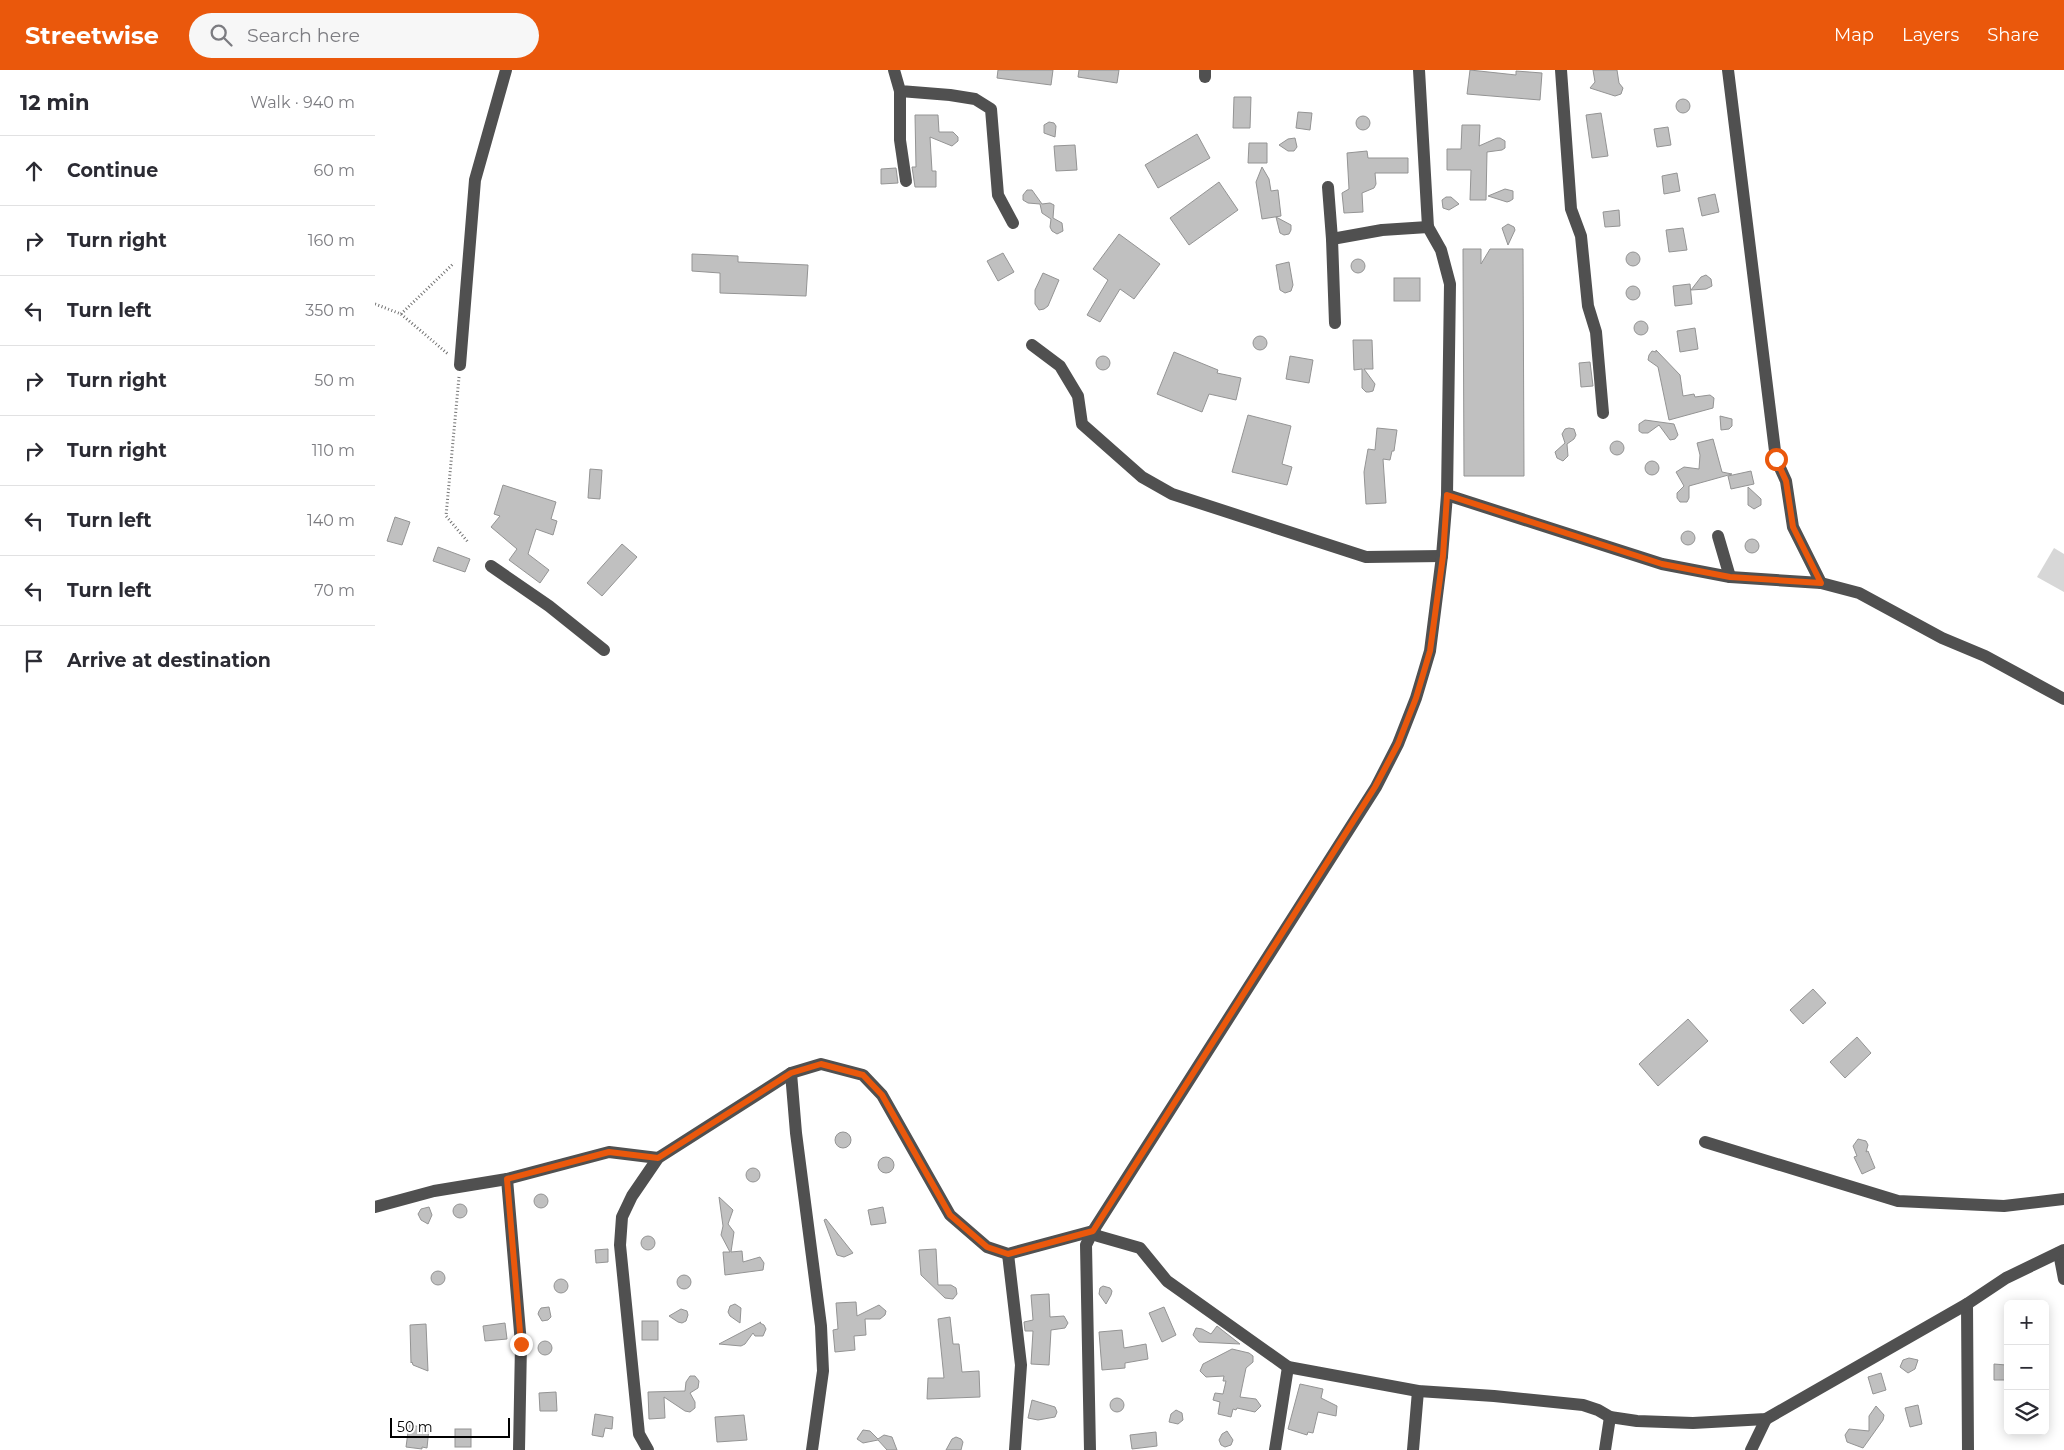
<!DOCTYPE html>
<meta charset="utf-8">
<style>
:root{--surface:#fff;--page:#f7f7f7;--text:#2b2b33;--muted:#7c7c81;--line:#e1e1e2;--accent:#ea580c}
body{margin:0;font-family:Montserrat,sans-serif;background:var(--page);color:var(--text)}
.controls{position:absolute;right:15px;bottom:15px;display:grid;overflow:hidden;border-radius:8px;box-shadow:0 2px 12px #0003}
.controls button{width:45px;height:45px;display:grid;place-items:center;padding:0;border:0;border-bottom:1px solid var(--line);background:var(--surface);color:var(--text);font:25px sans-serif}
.scale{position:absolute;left:15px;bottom:12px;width:120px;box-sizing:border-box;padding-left:5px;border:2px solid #000;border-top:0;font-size:14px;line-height:18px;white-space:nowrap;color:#000;-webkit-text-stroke:4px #fff;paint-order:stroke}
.stop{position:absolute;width:15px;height:15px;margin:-11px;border:4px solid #ea580c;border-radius:50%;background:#fff}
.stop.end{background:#ea580c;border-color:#fff;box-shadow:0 1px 5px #0008}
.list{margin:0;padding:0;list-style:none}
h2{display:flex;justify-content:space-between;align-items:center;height:65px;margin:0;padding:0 20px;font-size:21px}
h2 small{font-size:16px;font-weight:400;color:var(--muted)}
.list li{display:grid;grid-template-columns:32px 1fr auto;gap:15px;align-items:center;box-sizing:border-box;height:70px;padding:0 20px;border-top:1px solid var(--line)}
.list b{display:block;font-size:19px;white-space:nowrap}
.list em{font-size:16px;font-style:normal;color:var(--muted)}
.icon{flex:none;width:28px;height:28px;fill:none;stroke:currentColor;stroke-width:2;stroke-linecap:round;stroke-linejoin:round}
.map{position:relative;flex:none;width:1689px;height:1380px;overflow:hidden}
header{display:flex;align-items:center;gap:30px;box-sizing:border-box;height:70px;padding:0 25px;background:var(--accent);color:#fff}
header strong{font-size:24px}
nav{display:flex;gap:28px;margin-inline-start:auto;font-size:18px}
.search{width:350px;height:45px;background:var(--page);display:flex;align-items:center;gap:12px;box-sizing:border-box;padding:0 18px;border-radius:28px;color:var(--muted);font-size:19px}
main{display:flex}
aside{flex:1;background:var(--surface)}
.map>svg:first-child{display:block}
.green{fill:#d7d7d7}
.building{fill:#c0c0c0;stroke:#949494}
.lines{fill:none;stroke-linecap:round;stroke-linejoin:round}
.path{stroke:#727272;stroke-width:3;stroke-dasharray:1 2.5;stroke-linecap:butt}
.minor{stroke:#505050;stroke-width:12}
.route{stroke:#ea580c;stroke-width:6}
</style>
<header>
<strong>Streetwise</strong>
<div class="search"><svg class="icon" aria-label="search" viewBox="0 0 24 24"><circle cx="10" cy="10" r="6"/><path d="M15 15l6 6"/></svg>Search here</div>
<nav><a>Map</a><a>Layers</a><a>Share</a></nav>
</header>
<main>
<aside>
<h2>12 min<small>Walk · 940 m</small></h2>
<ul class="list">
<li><svg class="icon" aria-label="ahead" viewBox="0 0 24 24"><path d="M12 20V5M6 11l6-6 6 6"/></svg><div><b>Continue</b></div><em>60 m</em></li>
<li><svg class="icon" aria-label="right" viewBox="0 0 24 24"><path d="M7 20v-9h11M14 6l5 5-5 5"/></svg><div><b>Turn right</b></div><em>160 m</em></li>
<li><svg class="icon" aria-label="left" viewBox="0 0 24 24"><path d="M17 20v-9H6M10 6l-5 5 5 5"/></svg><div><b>Turn left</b></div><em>350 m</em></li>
<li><svg class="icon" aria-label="right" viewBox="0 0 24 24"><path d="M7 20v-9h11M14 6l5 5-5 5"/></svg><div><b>Turn right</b></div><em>50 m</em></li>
<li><svg class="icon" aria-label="right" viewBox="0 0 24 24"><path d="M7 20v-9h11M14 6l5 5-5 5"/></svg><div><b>Turn right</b></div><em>110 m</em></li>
<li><svg class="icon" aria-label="left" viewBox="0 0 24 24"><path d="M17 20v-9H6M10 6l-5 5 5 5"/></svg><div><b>Turn left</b></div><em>140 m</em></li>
<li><svg class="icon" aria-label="left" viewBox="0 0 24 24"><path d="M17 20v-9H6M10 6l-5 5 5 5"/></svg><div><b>Turn left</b></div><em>70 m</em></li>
<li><svg class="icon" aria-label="arrive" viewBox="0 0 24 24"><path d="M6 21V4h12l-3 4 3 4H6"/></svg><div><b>Arrive at destination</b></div></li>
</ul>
</aside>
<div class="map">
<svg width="1689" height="1380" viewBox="0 0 1689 1380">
<rect width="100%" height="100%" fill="#fff"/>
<polygon class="green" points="1679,478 1689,484 1689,522 1662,507"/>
<g class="building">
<polygon points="623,0 678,0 676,15 622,8"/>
<polygon points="704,0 744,0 742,13 703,7"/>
<polygon points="1095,0 1141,5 1141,1 1167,3 1165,30 1092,24"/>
<polygon points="1218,0 1242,0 1244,13 1248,18 1246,24 1240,26 1215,18 1220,12"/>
<polygon points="859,27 876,27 875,58 858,58"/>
<circle cx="1308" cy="36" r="7"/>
<polygon points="923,42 937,43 935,60 921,58"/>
<polygon points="1226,43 1233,86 1217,88 1211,45"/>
<polygon points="540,45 563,45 564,62 578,62 583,67 583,71 577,76 555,67 557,101 561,101 561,117 540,117 537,97 541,97"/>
<circle cx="988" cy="53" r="7"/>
<polygon points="674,52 679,53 681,56 680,67 669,63 669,55"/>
<polygon points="1087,55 1105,55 1104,76 1122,68 1125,68 1130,71 1130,78 1127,80 1112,82 1111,130 1095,130 1096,100 1072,100 1072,79 1086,79"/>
<polygon points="1293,57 1296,75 1282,77 1279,59"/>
<polygon points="822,64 835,88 783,118 770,95"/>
<polygon points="920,68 922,77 919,81 913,81 904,75 913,69"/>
<polygon points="874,73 892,73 892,93 873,93"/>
<polygon points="700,75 702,100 681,101 679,76"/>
<polygon points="992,81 993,88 1033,88 1033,103 1000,103 1001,114 999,118 987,123 988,142 969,143 967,123 974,119 972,83"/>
<polygon points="887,97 894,109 896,121 903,120 906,146 887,149 881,112"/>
<polygon points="521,98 523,113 506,114 506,99"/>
<polygon points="1302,103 1305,121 1289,124 1287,106"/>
<polygon points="844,112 863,140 814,175 795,148"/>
<polygon points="1130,119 1138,121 1138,129 1135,131 1132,132 1113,126"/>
<polygon points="652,120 657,120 667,134 675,133 679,135 678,148 687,153 688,161 682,164 677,161 675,157 676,149 667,143 665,134 653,133 648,130 648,125"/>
<polygon points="1340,124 1344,142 1327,146 1323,128"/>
<polygon points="1071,127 1076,127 1084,134 1074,140 1068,138 1067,130"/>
<polygon points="1244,140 1245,156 1230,157 1228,142"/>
<polygon points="901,147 916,155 916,160 914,164 909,165 905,163"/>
<polygon points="1133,154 1139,157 1140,160 1133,175 1127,158"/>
<polygon points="1308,158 1312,180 1294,182 1291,160"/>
<polygon points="744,164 785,194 759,229 745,219 725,252 712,245 733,210 718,199"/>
<polygon points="1088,179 1106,179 1106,194 1115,179 1148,179 1149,406 1089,406"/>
<circle cx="1258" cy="189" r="7"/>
<polygon points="628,183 639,202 623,211 612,191"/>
<polygon points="317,184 363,186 363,192 433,195 431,226 345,223 345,203 317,201"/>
<circle cx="983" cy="196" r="7"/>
<polygon points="914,192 918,215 916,221 910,223 905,220 901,195"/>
<polygon points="668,203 684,210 673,236 669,239 664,240 660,234 660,220"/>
<polygon points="1331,205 1336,209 1337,216 1331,219 1316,220 1326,207"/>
<rect x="1019" y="208" width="26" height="23"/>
<polygon points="1315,214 1317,234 1300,236 1298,216"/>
<circle cx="1258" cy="223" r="7"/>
<circle cx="1266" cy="258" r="7"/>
<polygon points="1320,258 1323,279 1305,282 1302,261"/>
<circle cx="885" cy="273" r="7"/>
<polygon points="978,270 997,270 998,299 989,299 1000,314 998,321 994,322 991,322 987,318 987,299 979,300"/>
<polygon points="1281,280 1305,305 1308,326 1319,324 1320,327 1335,325 1339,328 1338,338 1294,350 1283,297 1273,290 1274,285 1277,281 1281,282"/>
<polygon points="799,282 843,300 842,303 866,308 861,330 834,324 827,342 782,324"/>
<polygon points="915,286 938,290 934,313 911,309"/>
<circle cx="728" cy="293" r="7"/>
<polygon points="1215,292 1218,316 1206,317 1204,293"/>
<polygon points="873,345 916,356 907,394 917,397 912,415 857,402"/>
<polygon points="1345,346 1357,349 1357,356 1354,359 1346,360"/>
<polygon points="1270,350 1299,354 1303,365 1300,369 1295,370 1284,355 1273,363 1267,363 1264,361 1264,354"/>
<polygon points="1002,358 1022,360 1019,381 1017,381 1015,390 1008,389 1011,433 991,434 989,402 993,379 1000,380"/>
<polygon points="1194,358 1199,359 1201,365 1199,369 1192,374 1193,386 1188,391 1182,388 1180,382 1190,373 1187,364 1190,359"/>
<polygon points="1338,369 1347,402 1357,404 1314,416 1314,428 1312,432 1305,432 1302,428 1302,423 1309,416 1301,402 1309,397 1324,399 1325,385 1322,373"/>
<circle cx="1242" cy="378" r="7"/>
<circle cx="1277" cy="398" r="7"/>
<polygon points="215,399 227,400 225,429 213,428"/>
<polygon points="1376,401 1379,414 1356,419 1353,406"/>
<polygon points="128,415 181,432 176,449 182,451 178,465 161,459 153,484 174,500 165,513 134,490 142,479 116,457 125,446 119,444"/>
<polygon points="1373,417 1386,429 1386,435 1379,439 1373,435"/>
<polygon points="20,447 35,452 27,475 12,471"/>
<circle cx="1313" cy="468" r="7"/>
<circle cx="1377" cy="476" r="7"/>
<polygon points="247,474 262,487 227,526 212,513"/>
<polygon points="63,477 95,489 90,502 58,491"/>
<polygon points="1438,919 1451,933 1428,954 1415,940"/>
<polygon points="1313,949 1333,971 1283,1016 1264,994"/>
<polygon points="1482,967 1496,983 1470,1008 1455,992"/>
<circle cx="468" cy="1070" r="8"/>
<polygon points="1483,1069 1491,1071 1493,1075 1491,1082 1493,1081 1500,1098 1487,1104 1479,1087 1482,1086 1478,1076"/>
<circle cx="511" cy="1095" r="8"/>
<circle cx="378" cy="1105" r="7"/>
<circle cx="166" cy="1131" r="7"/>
<polygon points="344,1127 358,1140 353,1154 359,1162 356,1182 367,1181 368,1192 385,1187 389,1193 388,1200 350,1205 348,1182 355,1182 346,1165 348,1156"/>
<circle cx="85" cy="1141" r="7"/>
<polygon points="54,1137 57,1145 53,1154 46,1150 43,1144 46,1139"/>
<polygon points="508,1137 511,1153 496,1155 493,1140"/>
<polygon points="451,1149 478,1183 469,1187 462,1185 449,1150"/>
<circle cx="273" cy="1173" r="7"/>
<polygon points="233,1179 233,1192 221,1193 220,1180"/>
<polygon points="561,1179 563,1215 576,1215 581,1218 582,1224 578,1229 570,1228 546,1205 544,1180"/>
<circle cx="63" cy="1208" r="7"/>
<circle cx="309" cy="1212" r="7"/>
<circle cx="186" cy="1216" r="7"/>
<polygon points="728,1216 735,1218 737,1221 736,1225 731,1234 724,1224 725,1218"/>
<polygon points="674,1224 675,1247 689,1246 693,1253 690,1258 676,1260 674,1295 656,1294 658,1261 650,1261 649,1252 658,1250 656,1225"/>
<polygon points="481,1232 482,1246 504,1235 511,1241 510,1245 505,1249 490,1249 491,1265 479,1266 480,1280 460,1282 458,1260 463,1259 461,1233"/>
<polygon points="360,1234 366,1238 365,1253 355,1246 353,1242 355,1236"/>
<polygon points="174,1237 176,1247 173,1250 167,1251 163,1244 164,1241 166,1238"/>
<polygon points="789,1237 801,1265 787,1272 774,1243"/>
<polygon points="306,1239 312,1241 313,1245 311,1251 307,1253 303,1252 294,1246"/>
<polygon points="575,1247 578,1274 584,1274 587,1302 604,1301 605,1327 552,1329 553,1308 569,1308 563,1249"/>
<rect x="267" y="1251" width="16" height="19"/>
<polygon points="386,1252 385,1253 389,1255 391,1259 388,1266 380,1266 378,1263 370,1274 366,1276 344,1274"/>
<polygon points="130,1253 132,1269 110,1271 108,1256"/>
<polygon points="51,1254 53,1301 38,1295 37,1292 36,1293 35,1255"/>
<polygon points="842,1256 847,1260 865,1274 824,1272 818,1265 821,1258 827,1259 836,1264"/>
<polygon points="747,1260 749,1278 771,1274 773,1289 750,1293 750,1298 727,1300 724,1262"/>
<circle cx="170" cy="1278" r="7"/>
<polygon points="857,1279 874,1283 878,1286 878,1292 871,1298 865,1327 881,1329 886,1336 880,1342 862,1338 861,1340 858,1339 856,1347 843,1344 845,1332 838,1330 840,1323 848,1324 851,1311 848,1311 849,1306 831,1307 825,1301 828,1294"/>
<polygon points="1534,1288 1543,1290 1540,1299 1533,1303 1525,1297 1528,1290"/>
<polygon points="1619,1294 1631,1295 1631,1310 1619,1310"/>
<polygon points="1506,1303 1511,1320 1498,1324 1493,1307"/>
<polygon points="315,1306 320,1306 324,1311 323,1318 315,1323 320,1332 320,1338 315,1342 310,1341 289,1327 290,1348 274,1349 273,1322 310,1321 311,1312"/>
<polygon points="925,1314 948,1319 946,1328 962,1336 961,1346 943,1342 938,1363 933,1362 932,1365 913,1359"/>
<polygon points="181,1322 182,1341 165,1341 164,1323"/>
<circle cx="742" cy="1335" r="7"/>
<polygon points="657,1330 680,1337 682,1342 680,1347 663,1350 653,1348"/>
<polygon points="1543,1335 1547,1354 1535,1357 1530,1338"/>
<polygon points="1501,1336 1509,1345 1508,1350 1488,1378 1472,1372 1470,1365 1474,1359 1494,1361 1494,1346"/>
<polygon points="801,1340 807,1343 808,1350 803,1354 794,1352 796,1344"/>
<polygon points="220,1344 238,1347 237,1359 230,1358 228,1367 217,1365"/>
<polygon points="369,1345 372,1370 342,1372 340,1347"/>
<polygon points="34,1355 54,1358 52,1378 47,1377 47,1379 31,1377"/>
<rect x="80" y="1359" width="16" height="18"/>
<polygon points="488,1360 495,1361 503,1369 509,1365 517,1367 522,1380 512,1380 503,1370 488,1373 482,1369"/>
<polygon points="852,1361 858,1370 856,1375 850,1377 846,1375 844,1370 847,1364"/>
<polygon points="781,1362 782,1376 757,1379 755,1365"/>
<polygon points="581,1367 586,1369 588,1372 586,1380 571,1380 577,1369"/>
</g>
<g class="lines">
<g class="path">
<polyline points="0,234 26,244 73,284"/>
<polyline points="26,244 79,193"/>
<polyline points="84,307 71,446 93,472"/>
</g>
<g class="minor">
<polyline points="519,0 525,21 575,25 600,29 616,39 623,125 638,153"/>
<polyline points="1186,0 1196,139 1206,166 1213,236 1221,262 1228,343"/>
<polyline points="1353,0 1401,389 1411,411 1418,457 1446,513"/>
<polyline points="830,7 830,0"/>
<polyline points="525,21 525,70 531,111"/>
<polyline points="953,117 957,169 960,253"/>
<polyline points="957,169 1007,160 1053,157"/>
<polyline points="657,275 685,296 703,326 707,354 767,407 797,424 991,487 1067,486"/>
<polyline points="85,295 100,110 131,0"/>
<polyline points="1072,425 1287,494 1355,507 1446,513 1484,523 1567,568 1610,586 1689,629"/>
<polyline points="1343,466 1355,507"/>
<polyline points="116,496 174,536 229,580"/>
<polyline points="416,1003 421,1063 446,1256 448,1301 437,1380"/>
<polyline points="1330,1072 1523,1131 1629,1136 1689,1129"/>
<polyline points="132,1109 146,1274 144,1380"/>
<polyline points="0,1137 59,1121 132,1109 234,1082 283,1088"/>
<polyline points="1684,1183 1689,1209"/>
<polyline points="633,1184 646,1295 640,1380"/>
<polyline points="1592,1234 1593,1380"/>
<polyline points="273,1380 264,1364 245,1175 247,1147 257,1126 283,1088 416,1003 446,994 488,1005 507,1025 575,1145 612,1177 633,1184 718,1161 723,1166 765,1178 792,1211 913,1297 1043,1321 1119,1326 1208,1335 1223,1340 1235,1347 1262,1351 1318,1353 1391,1349 1592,1234 1631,1208 1689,1180"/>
<polyline points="715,1380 711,1175 718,1161 1001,717 1023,674 1041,628 1055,581 1067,486 1072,425 1075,214 1066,180 1053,157 1044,0"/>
<polyline points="900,1380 913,1297"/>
<polyline points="1038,1380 1043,1321"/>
<polyline points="1230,1380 1235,1347"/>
<polyline points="1376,1380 1391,1349"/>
</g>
</g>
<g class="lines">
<polyline class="route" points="146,1274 132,1109 234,1082 283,1088 416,1003 446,994 488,1005 507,1025 575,1145 612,1177 633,1184 718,1161 1000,717 1023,674 1041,628 1055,581 1068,486 1072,425 1287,494 1355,507 1446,513 1418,457 1411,411 1401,389"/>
</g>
</svg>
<div class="controls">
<button>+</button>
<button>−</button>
<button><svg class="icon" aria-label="layers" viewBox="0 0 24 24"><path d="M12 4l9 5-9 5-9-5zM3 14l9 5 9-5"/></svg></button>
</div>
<div class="scale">50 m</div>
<div class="stop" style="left:1401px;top:389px"></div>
<div class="stop end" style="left:146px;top:1274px"></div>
</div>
</main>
